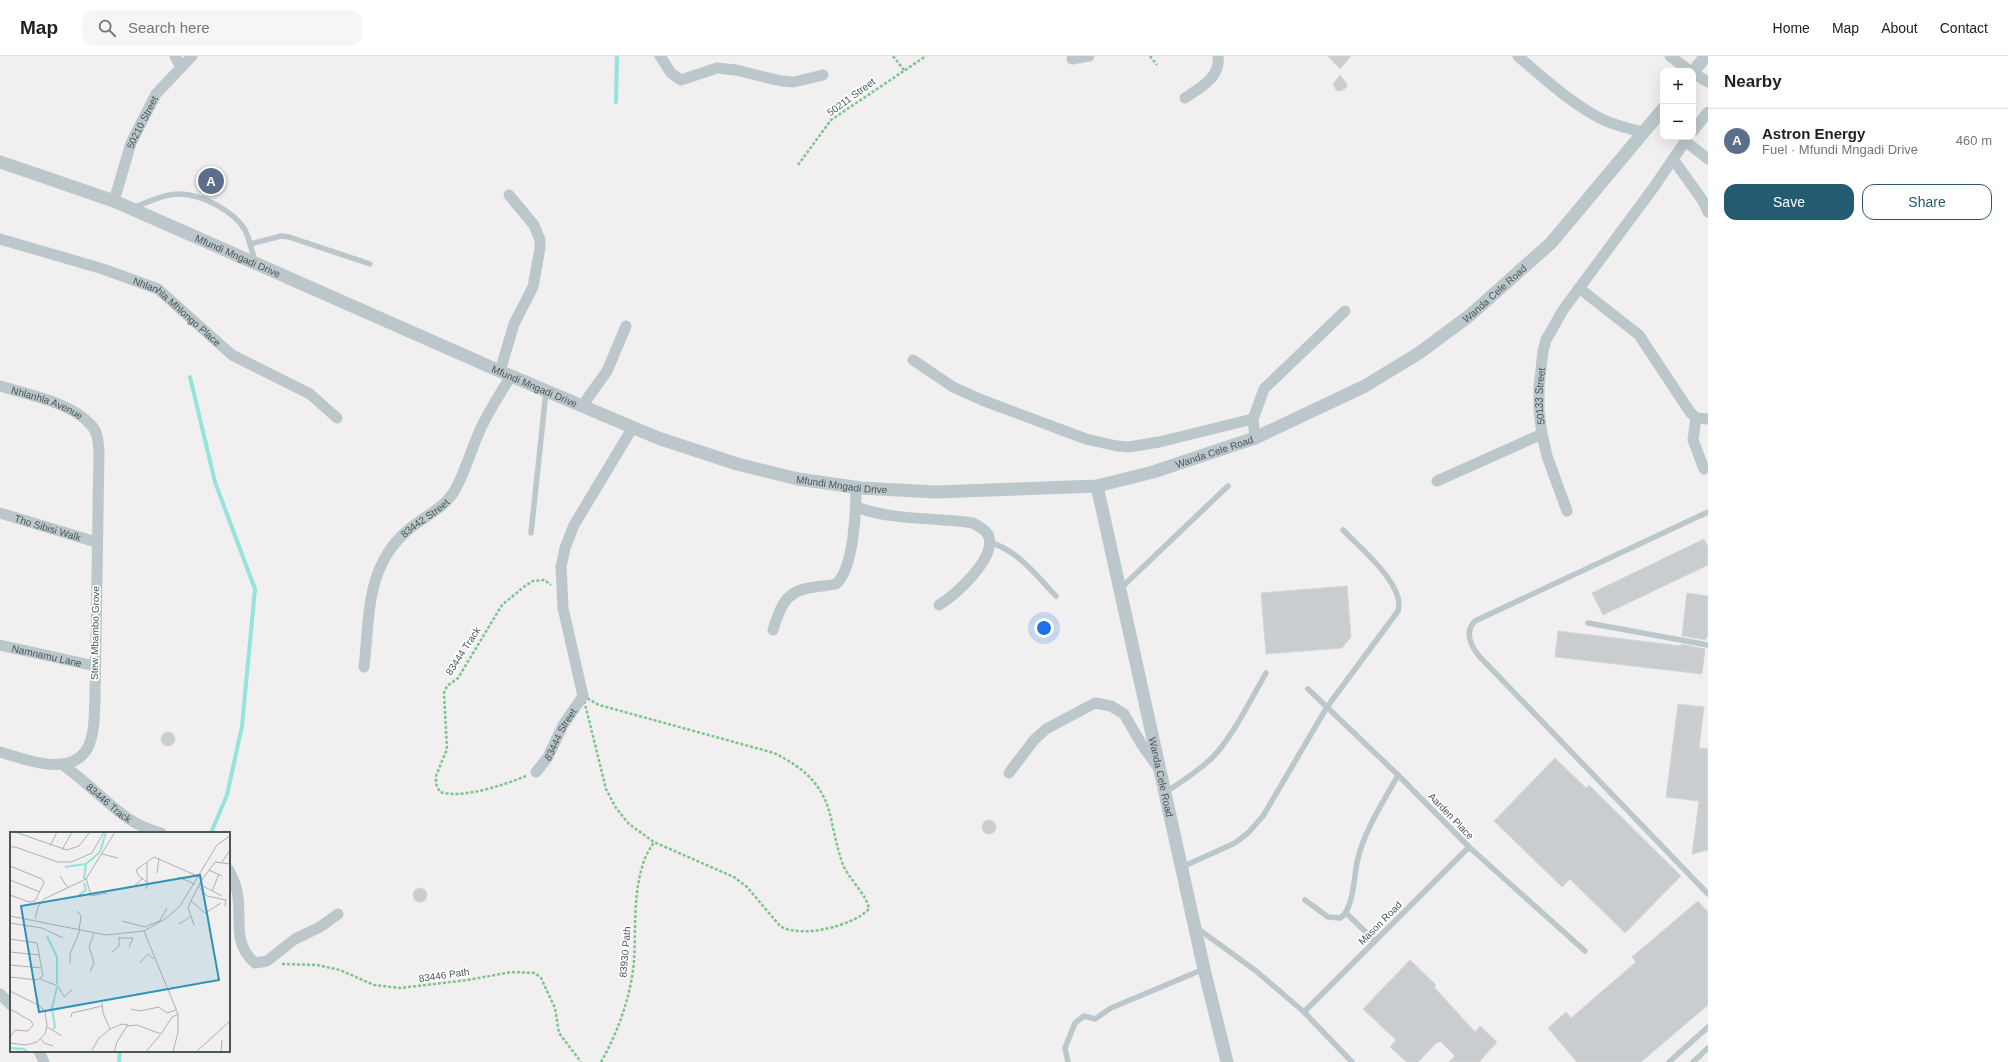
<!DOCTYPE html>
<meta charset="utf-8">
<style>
:root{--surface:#fff;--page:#f6f6f6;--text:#202124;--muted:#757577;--line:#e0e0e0;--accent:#245b71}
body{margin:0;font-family:Helvetica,sans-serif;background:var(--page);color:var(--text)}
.controls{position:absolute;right:12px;top:12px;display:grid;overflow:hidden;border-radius:8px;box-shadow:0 4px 16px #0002}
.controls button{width:36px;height:36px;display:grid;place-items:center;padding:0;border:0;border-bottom:1px solid var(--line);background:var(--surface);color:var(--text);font:20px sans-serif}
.you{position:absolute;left:1044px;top:572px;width:14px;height:14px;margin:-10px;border:3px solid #fff;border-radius:50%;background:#1a73e8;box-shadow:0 0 0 6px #1a73e833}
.badge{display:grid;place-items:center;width:26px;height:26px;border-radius:50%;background:var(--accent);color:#fff;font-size:13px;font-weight:700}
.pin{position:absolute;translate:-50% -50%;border:2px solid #fff;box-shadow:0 1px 4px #0006}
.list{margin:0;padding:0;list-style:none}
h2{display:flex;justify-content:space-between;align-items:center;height:52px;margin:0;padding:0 16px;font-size:17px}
h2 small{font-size:13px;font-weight:400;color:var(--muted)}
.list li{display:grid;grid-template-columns:26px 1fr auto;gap:12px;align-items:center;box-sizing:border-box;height:64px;padding:0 16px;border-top:1px solid var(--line)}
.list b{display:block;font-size:15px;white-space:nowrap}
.list p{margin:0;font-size:13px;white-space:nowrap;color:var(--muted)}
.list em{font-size:13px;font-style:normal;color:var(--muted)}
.actions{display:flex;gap:8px;padding:12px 16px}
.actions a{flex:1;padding:9px 0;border:1px solid var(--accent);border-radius:12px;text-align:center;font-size:14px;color:var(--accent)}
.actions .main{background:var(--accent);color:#fff}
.icon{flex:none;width:22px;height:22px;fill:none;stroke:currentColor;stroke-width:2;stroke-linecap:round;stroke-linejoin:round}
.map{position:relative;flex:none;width:1708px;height:1006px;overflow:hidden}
header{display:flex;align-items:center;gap:24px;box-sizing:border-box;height:56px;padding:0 20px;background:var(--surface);border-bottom:1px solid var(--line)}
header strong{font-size:19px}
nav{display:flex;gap:22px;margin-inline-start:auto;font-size:14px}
.search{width:280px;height:36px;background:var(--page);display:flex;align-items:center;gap:10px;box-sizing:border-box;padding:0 14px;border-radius:12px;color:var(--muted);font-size:15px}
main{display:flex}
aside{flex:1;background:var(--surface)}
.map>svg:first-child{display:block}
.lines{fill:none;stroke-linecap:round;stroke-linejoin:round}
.stream{stroke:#92e4dd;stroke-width:4}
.building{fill:#c9cdd0;stroke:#d3d7da}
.path{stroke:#7cc58c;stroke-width:2.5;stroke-dasharray:3 2;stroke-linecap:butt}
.service{stroke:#bbc7ca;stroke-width:5.5}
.minor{stroke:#bbc7ca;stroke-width:11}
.tertiary{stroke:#bbc7ca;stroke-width:13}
.labels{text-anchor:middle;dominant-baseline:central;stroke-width:3.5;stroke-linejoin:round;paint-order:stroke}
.street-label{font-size:10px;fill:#48575a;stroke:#fff}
.inset-river{fill:none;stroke:#92e4dd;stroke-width:2}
.inset-road{fill:none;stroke:#adb2b3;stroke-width:1}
.view{fill:#3093b8;fill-opacity:0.15;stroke:#3093b8;stroke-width:2}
.inset-edge{fill:none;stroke:#48575a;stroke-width:2}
</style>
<header>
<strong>Map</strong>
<div class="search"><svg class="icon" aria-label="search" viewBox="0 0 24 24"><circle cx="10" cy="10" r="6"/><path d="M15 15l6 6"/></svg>Search here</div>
<nav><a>Home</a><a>Map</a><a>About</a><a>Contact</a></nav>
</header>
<main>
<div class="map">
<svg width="1708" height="1006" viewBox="0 0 1708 1006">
<rect width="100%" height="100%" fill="#f1efef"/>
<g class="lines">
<g class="stream">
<polyline points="616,46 617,0"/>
<polyline points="190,321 215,426 255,533 242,670 227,739 211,777"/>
<polyline points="119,1006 120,995"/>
</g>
</g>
<g class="building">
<polygon points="1328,0 1351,0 1340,13"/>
<polygon points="1340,19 1347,28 1346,32 1340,35 1336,34 1333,28"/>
<polygon points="1704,483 1708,491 1708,509 1603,559 1592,537"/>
<polygon points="1347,530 1351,581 1342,592 1266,598 1261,537"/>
<polygon points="1687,537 1708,540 1708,581 1706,581 1706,584 1682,580"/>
<polygon points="1558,575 1681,590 1681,588 1705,593 1702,618 1555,601"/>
<polygon points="1678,648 1704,651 1699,692 1708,693 1708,794 1692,798 1699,745 1666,741"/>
<circle cx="168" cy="683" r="7"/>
<polygon points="1555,702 1586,732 1589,729 1681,820 1625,877 1570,823 1562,831 1494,765"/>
<circle cx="989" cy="771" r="7"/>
<circle cx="420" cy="839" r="7"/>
<polygon points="1698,845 1708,856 1708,949 1641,1006 1577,1006 1548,972 1566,956 1571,962 1636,906 1632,901"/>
<polygon points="1410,904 1436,929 1434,931 1475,976 1480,970 1497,986 1479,1006 1449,1006 1455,1000 1440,985 1438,987 1437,986 1418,1006 1407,1006 1390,991 1396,984 1363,953"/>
</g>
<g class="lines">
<g class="path">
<polyline points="893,0 904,14"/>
<polyline points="1150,0 1157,9"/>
<polyline points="798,109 831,64 926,0"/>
<path d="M583,640L599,649L774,697C806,713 825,730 832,767C835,781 838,795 843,809C849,823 867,839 869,853C853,870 801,883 780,870L747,831L734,821L654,786L629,768L616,752L606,733Z"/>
<path d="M526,720C504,729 463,743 440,736L436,728V720L447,693L444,637L447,630L458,622L502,549L525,530L533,525L544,524L551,529"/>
<polyline points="282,908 317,909 340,914 374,929 400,932 468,924 511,916 535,917 541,922 555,952 559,977 581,1006"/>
<path d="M601,1006C618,976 631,940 634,905C636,873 633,839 643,808C645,800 650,793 654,786"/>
</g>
<g class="service">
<path d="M133,152C148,146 163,138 180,138C201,138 234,155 245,174C250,184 252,196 255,206"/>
<polyline points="250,188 281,180 289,181 370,208"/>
<path d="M1708,456L1475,565C1464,576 1471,590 1479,600L1708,838"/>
<polyline points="531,477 546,336"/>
<path d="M989,486C1019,495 1035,518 1056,540"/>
<polyline points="1120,533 1228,430"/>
<polyline points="1588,567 1708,589"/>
<polyline points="1308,633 1398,719 1469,791 1585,895"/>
<path d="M1166,736C1182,725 1199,715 1213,701C1233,680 1251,643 1266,617"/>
<path d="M1182,811L1235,787L1248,777L1263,760L1327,651L1398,555C1406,529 1359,491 1343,474"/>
<path d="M1305,844L1328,861L1340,862C1354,854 1354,817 1358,802C1365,773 1384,745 1398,719"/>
<polyline points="1346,857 1375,885"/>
<polyline points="1197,872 1256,915 1304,956 1352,1006"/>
<polyline points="1304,956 1469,791"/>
<polyline points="1068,1006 1065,992 1075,967 1084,960 1095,963 1111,952 1204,913"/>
<polyline points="1669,1006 1708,971"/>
<polyline points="1693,1006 1708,992"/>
</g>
<g class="minor">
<polyline points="175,0 181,11"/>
<polyline points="660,0 671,17 681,24 717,12 736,14 781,25 794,26 823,19"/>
<path d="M1518,0C1543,22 1580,55 1611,67C1622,71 1633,73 1644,77"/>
<polyline points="1670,0 1690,15"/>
<polyline points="1072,3 1089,0"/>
<polyline points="1693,17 1708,26"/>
<path d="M1185,42C1201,31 1221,21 1218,0"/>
<polyline points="1693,75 1708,56"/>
<polyline points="1685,85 1708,103"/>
<polyline points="1673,103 1703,145 1708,156"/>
<path id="s1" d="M114,145L131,87L156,38L192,0"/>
<path id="s2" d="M0,183L103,213L158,233L232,299L310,338L337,362"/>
<polyline points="1579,232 1639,279 1690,356 1696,362 1708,363"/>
<polyline points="913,304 953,331 982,344 1086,383 1117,390 1129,391 1159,386 1253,363"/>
<polyline points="500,315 514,268 533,231 540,192 540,184 534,169 509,139"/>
<path id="s3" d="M0,330C26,338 73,347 91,369C98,376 98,385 99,395L95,644C94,659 95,679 87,693C69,722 25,703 0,696"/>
<polyline points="582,350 607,315 626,270"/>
<polyline points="1696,362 1693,384 1704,413"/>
<polyline points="1255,382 1253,363 1264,333 1345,255"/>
<polyline points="1437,425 1542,378"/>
<path d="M856,451C894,465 934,461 973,467C979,471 987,474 989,481C995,504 955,539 939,549"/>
<path id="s4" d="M1567,455L1547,400L1542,378L1539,355V331L1543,295L1546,284L1563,254L1654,131L1688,81"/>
<path id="s5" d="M0,457L96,486"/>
<path d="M773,574C779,554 785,535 809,532C818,530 827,530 836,528C854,512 856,455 856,431"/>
<path id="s6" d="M0,589L95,610"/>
<path id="s7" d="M364,611C370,560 365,511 408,474C424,460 446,452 456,432C467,412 472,390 482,370C490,353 501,336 511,320"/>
<path id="s8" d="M62,708C74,717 85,726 96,736C119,756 130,768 161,777"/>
<path id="s9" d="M536,716L548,701L563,669L583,640L563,552L561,511L565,492L574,469L633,371"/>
<polyline points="1009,717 1034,684 1046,673 1095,647 1111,650 1124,658 1142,689 1160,714"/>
<path d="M229,814C231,820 235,826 236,831C244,859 230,886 255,907L267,905L295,883L320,871L338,858"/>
<polyline points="0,938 11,949"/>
<polyline points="39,995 44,1006"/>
</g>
<g class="tertiary">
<polyline points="1693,16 1706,0"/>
<path id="s10" d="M0,106L114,145L511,320L658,382L737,408L798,423L861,432L935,436L1097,430L1153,416L1255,382L1365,330L1419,297L1469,260L1551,187L1663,53"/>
<path id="s11" d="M1097,430L1204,913L1227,1006"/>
</g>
</g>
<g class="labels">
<g class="street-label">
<text transform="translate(851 41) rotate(-36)">50211 Street</text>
<text stroke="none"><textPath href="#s1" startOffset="84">50210 Street</textPath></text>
<text stroke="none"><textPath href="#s10" startOffset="256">Mfundi Mngadi Drive</textPath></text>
<text stroke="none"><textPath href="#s10" startOffset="1606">Wanda Cele Road</textPath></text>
<text stroke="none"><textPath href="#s2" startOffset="194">Nhlanhla Mhlongo Place</textPath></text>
<text stroke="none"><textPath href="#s10" startOffset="580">Mfundi Mngadi Drive</textPath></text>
<text stroke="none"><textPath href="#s4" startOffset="119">50133 Street</textPath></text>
<text stroke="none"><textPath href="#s3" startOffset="50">Nhlanhla Avenue</textPath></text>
<text stroke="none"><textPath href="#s10" startOffset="1282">Wanda Cele Road</textPath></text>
<text stroke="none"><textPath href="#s10" startOffset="904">Mfundi Mngadi Drive</textPath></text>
<text stroke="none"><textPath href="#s7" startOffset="169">83442 Street</textPath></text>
<text stroke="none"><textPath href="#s5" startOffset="50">Tho Sibisi Walk</textPath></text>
<text transform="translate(95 577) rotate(-89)">Stew Mbambo Grove</text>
<text transform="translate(463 595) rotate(-57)">83444 Track</text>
<text stroke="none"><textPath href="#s6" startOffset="48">Namnamu Lane</textPath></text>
<text stroke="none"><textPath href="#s9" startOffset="45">83444 Street</textPath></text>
<text stroke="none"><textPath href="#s11" startOffset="298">Wanda Cele Road</textPath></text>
<text stroke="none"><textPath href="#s8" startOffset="61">83446 Track</textPath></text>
<text transform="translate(1451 760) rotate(46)">Aarden Place</text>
<text transform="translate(1380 867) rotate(-45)">Mason Road</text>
<text transform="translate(625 896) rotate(-85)">83930 Path</text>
<text transform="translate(444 919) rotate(-8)">83446 Path</text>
</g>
</g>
<g transform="translate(10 776)">
<rect width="220" height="220" fill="#f1efef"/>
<path class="inset-river" d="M55,35L76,32M74,47L76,32L90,20L96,0M69,63L76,58L74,51M37,104L47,125V152M43,197L45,195L42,176L47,155M0,216L14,217L18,220"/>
<path class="inset-road" d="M5,0L57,18L69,14L80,0M40,14L47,0M0,15H5L48,30H61L82,21L94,0M52,18L62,0M92,22L108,26M212,30L220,18M137,31V50M0,34L32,47L34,51L25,69L19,70L0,63M199,38L212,44M147,41L149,26M50,44L58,56M168,45L185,52M76,46L81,64L97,61M0,48L30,60M189,52L212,64M188,54L197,64L216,68L215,74M123,55L132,47M136,57L138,51L129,44L126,38L144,25L192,46M202,59L209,42M181,69L195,81L211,71M67,79L71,84L69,98M0,84L96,103L134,99L155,87L170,74L207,13L220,4M25,87L28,75L34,67L76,47L105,0M112,89L135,95L149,89M149,90L157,76M0,91L32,96L53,106M169,92L180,85M184,93L178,75L191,49L205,30L220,32M134,99L168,182V200L163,220M109,106H123L119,115M0,107L27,111L33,144L27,148L0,145M0,120L30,123M102,120L109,114V105M130,131L138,122L144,127M60,132V122L70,98M0,133L32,136M80,140L84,131L79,115L84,101M30,147L48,154L54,165L62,158M0,159L30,174L35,180L37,193L35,202L27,210L16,213L0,211M92,171L93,181L100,197M0,177L21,189L23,193L18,199L5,198L0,205M121,177L130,179L149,175L157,181L166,178M61,185L62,181L92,174M37,195L52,204M31,207L34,211L43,214M82,218L89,206L100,197L112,192L118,193M104,220L107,210L117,194L127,193L151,202L162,185L168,182M136,220L150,203M186,220L220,189M211,220L212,208"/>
<path class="view" d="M190,43L209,148L29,180L11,74Z"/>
<rect width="220" height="220" class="inset-edge"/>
</g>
</svg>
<div class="controls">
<button>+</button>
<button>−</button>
</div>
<div class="you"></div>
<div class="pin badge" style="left:211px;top:125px;background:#5c6f8a">A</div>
</div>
<aside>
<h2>Nearby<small></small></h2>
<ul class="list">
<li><span class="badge" style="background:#5c6f8a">A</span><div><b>Astron Energy</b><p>Fuel · Mfundi Mngadi Drive</p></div><em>460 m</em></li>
</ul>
<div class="actions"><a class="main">Save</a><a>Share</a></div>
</aside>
</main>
